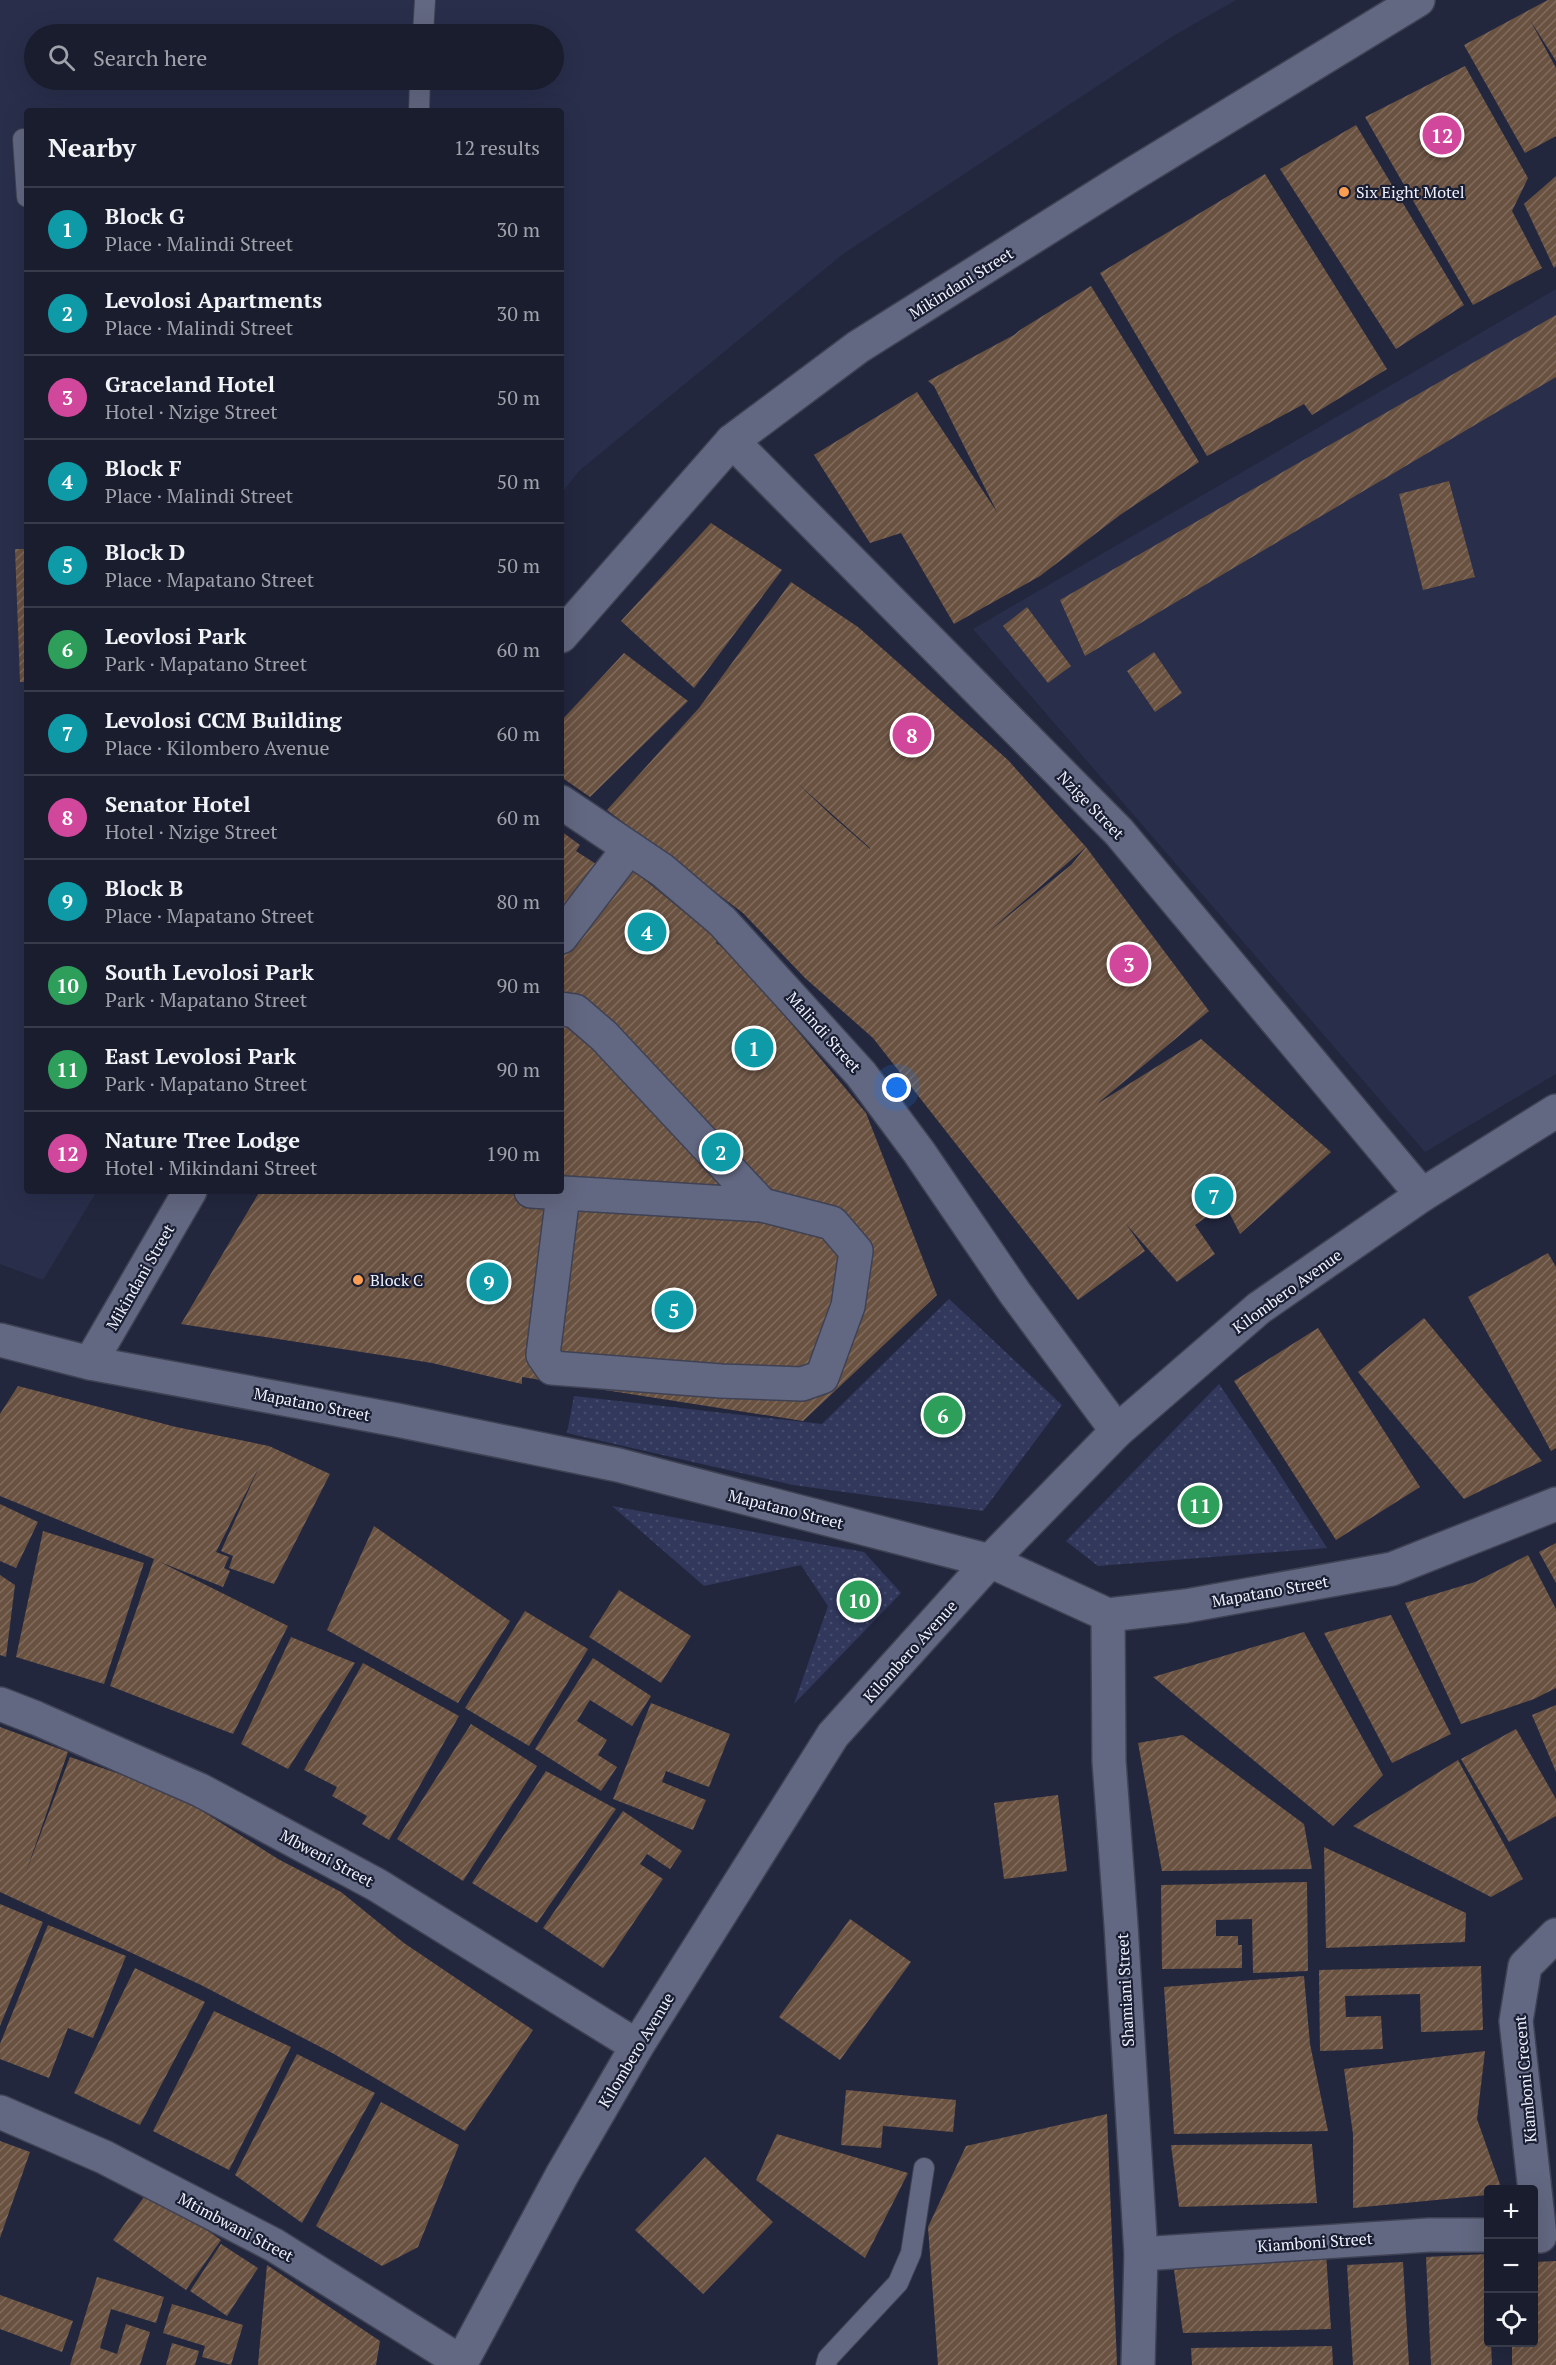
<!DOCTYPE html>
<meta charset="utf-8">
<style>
:root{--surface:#1a1d2e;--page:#232636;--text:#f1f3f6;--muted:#9fa2aa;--line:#383b4a;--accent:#1a73e8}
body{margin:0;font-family:"PT Serif",serif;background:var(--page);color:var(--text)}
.controls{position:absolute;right:18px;bottom:18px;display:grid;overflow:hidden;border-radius:6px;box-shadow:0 6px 24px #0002}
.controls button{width:54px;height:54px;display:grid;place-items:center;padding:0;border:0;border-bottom:2px solid var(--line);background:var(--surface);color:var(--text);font:30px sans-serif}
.you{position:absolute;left:897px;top:1088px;width:21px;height:21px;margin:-15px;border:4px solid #fff;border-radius:50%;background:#1a73e8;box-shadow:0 0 0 9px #1a73e833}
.badge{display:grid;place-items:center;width:39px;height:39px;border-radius:50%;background:var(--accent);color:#fff;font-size:20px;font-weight:700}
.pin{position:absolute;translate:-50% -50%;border:3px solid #fff;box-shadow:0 2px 6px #0006}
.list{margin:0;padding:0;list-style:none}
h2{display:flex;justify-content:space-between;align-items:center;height:78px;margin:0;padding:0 24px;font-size:26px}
h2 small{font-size:20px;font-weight:400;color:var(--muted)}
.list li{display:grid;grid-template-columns:39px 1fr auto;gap:18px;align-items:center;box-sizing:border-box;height:84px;padding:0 24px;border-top:2px solid var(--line)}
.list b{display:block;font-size:22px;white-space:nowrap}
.list p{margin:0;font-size:20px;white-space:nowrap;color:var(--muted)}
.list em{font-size:20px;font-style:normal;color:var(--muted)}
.icon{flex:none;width:33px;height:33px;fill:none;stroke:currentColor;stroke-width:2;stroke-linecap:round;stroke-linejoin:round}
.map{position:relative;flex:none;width:1556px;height:2365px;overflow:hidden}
.search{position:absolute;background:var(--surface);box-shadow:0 6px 24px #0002;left:24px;top:24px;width:540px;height:66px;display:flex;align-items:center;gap:15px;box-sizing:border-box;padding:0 21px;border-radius:33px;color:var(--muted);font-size:22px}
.panel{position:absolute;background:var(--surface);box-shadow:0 6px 24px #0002;left:24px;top:108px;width:540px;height:1086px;border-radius:6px}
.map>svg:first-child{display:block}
.built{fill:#292e4b;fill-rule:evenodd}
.park{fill:url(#park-dots)}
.building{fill:url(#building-hatch);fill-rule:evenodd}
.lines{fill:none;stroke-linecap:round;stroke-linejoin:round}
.service-casing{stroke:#3f4254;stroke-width:22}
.minor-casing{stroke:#3f4254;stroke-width:36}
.service{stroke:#636882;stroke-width:20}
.minor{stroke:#636882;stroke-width:33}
.poi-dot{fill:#fb9e52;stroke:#1a1e33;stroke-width:2}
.labels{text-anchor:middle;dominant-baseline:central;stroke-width:4.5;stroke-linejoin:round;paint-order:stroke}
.poi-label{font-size:16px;fill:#eff2fe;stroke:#1a1e33;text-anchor:start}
.street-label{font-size:16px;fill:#eff2fe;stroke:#1a1e33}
</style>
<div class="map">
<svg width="1556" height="2365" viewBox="0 0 1556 2365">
<defs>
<pattern id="park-dots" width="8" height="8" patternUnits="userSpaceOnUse" patternTransform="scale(1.5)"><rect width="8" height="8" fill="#31385c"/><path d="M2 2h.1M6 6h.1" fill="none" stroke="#454c6c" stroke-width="1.8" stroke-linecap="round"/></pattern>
<pattern id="building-hatch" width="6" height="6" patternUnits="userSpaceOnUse" patternTransform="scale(1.5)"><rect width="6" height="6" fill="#6a5241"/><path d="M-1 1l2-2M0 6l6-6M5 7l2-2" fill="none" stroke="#806b5e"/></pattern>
</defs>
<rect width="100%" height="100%" fill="#23273e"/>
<g class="built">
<path d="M0,0H1236L1173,36L843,254L580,470L561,494V111H27V1191H97L43,1280L0,1264ZM34,34H554V80H34Z"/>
<polygon points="1556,289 1556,1074 1425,1152 973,629"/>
</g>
<g class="park">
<polygon points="949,1299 1062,1405 983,1511 793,1485 567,1433 574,1396 822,1424"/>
<polygon points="1219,1384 1277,1470 1327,1548 1098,1566 1066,1541"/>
<polygon points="612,1506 864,1552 901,1593 794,1704 828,1606 801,1565 704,1586"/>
</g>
<g class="building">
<polygon points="1548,0 1556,0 1556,61 1530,20 1556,68 1556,136 1525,153 1464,45"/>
<polygon points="93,29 94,34 54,34 54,31"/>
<polygon points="1465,66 1528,178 1512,211 1542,268 1473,305 1365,117"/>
<polygon points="1356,125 1464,305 1396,349 1280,169"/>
<polygon points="1265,174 1387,369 1312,415 1304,404 1207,456 1100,273"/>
<polygon points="1556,176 1556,266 1554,268 1524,204"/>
<polygon points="1091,286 1199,462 1120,515 1040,576 954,624 901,533 870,543 814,455 917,392 997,512 934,386 928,381 1014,335 1020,330"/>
<polygon points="1556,315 1556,377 1085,656 1060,600"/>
<polygon points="1449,481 1475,577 1423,590 1399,494"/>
<polygon points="711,523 782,570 694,688 621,621"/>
<polygon points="15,549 27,549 27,682 20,682"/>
<path d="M791,582L858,627L1008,760L1086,847L987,933L1071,865L1086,847L1209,1011L1097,1104L1201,1039L1331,1152L1240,1234L1225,1204L1195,1225L1215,1254L1177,1282L1126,1224L1145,1251L1078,1300L873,1038L805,978L743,913L607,810L699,708ZM796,782L870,848V849L832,816Z"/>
<polygon points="1027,607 1071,666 1048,683 1003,626"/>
<polygon points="1154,652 1182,693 1155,712 1127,671"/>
<polygon points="624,653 688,701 590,797 561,777 561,721"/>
<polygon points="561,831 580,845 576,851 613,875 623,862 718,940 716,943 732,953 866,1113 937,1295 803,1421 522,1377 522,1384 432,1363 181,1324 260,1191 561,1191"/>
<polygon points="1548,1253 1556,1267 1556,1448 1551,1451 1468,1297"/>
<polygon points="1424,1318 1542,1461 1464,1499 1358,1372"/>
<polygon points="1318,1328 1420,1487 1336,1540 1234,1381"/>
<polygon points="18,1386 176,1427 269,1446 330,1474 274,1584 229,1568 233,1556 221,1551 260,1465 216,1552 229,1557 224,1568 230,1571 223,1587 160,1562 288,1626 233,1734 110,1686 154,1559 0,1496 0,1414"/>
<polygon points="0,1504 38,1522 16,1568 0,1561"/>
<polygon points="374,1526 510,1621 458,1703 327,1630"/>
<polygon points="43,1531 144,1563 104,1684 16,1657"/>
<polygon points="1556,1543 1556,1583 1539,1552"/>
<polygon points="1528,1555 1556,1609 1556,1688 1534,1699 1461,1724 1405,1603 1475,1582"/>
<polygon points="0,1575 15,1585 6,1657 0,1655"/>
<polygon points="619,1590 691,1636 661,1683 589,1637"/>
<polygon points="525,1611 588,1649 529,1746 465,1708"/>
<polygon points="1391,1615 1451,1734 1392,1763 1324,1633"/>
<polygon points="1304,1632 1383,1775 1333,1826 1153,1677"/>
<polygon points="291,1637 355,1663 288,1769 241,1744"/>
<polygon points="593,1658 651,1696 632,1726 590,1700 577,1721 607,1740 598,1755 617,1767 601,1791 535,1749"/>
<polygon points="363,1663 459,1716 389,1840 362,1824 367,1816 332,1796 337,1787 304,1770"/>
<polygon points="651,1703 730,1734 709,1787 666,1771 662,1782 706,1800 693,1830 613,1799"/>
<polygon points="1556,1705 1556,1772 1532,1715"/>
<polygon points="471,1724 537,1766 463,1881 397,1839"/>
<polygon points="0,1727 68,1752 26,1872 70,1757 172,1792 278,1859 341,1892 404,1943 533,2030 465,2131 334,2054 201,1985 0,1892"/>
<polygon points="1516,1729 1556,1799 1556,1816 1509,1842 1461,1759"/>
<polygon points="1183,1735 1304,1824 1312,1869 1162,1871 1138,1743"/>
<polygon points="1458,1760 1523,1879 1491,1897 1353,1826"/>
<polygon points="546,1771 616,1809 537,1923 472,1883"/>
<polygon points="1058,1795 1067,1871 1004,1879 994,1803"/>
<polygon points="623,1811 682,1851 670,1869 647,1854 640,1864 663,1879 603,1968 543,1928"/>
<polygon points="1324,1847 1466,1913 1465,1942 1326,1948"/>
<polygon points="1307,1882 1308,1971 1253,1973 1252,1919 1216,1920 1216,1936 1238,1936 1238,1945 1242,1945 1242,1968 1162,1969 1161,1885"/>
<polygon points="0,1904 43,1922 0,2026"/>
<polygon points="850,1919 911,1962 840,2060 779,2017"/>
<polygon points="48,1925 126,1956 93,2038 68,2028 49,2078 0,2059 0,2044"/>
<polygon points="1481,1966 1483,2030 1421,2032 1420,1994 1345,1996 1346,2017 1381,2016 1383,2049 1320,2051 1319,1970"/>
<polygon points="135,1968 205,2002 140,2125 74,2093"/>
<polygon points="1304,1976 1310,2044 1328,2131 1174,2134 1164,1987"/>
<polygon points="214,2011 291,2047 229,2170 153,2131"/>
<polygon points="1485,2051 1477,2119 1502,2190 1488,2190 1488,2195 1353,2208 1353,2134 1344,2069"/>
<polygon points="297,2054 375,2093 302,2223 235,2175"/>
<polygon points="846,2090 956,2100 953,2132 883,2126 881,2148 841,2145"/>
<polygon points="381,2102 459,2145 418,2247 382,2266 316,2226"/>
<polygon points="1107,2114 1117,2365 938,2365 928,2227 966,2146"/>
<polygon points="777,2134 908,2173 865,2258 756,2180"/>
<polygon points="0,2141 30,2152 0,2238"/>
<polygon points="1312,2144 1317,2203 1179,2207 1171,2145"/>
<polygon points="705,2157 773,2222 703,2294 635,2230"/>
<polygon points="149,2190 221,2240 186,2290 113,2240"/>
<polygon points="221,2244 258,2268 227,2316 190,2291"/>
<polygon points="1326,2253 1331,2329 1183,2333 1174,2270"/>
<polygon points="1487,2254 1488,2343 1491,2343 1492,2365 1431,2365 1426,2257"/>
<polygon points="1556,2261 1556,2365 1512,2365 1512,2343 1534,2342 1534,2262"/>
<polygon points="1403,2262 1409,2365 1353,2365 1347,2265"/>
<polygon points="267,2265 380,2341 376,2365 258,2365"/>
<polygon points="97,2277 164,2297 156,2323 111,2309 100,2348 117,2354 126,2324 150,2332 140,2365 70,2365"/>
<polygon points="0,2295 73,2321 62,2352 0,2329"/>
<polygon points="172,2304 243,2325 231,2365 202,2357 205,2346 163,2333"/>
<polygon points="172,2343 199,2351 195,2365 166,2365"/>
<polygon points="1332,2346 1333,2365 1192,2365 1191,2348"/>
</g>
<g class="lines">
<defs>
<g id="service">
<polyline points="423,34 425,0"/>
<polyline points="419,111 420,80"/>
<polyline points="23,139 27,197"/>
<polyline points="826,2365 828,2358 898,2283 911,2253 924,2168"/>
</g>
<g id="minor">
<polyline points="732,441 1119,832 1422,1195"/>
<polyline points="561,636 732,441 858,347 1128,177 1418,0"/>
<polyline points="561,802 662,870 722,921 861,1074 919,1152 1015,1293 1117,1431"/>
<polyline points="561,937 629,848"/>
<polyline points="561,1009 575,1011 604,1036 762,1205"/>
<polyline points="531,1191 762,1205 832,1223 856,1251 848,1306 822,1377 802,1384 721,1381 552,1368 543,1355 563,1195"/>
<polyline points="0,1340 90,1363 397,1420 618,1465 990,1561 1108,1615 1186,1606 1392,1569 1556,1504"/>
<polyline points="90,1363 190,1191"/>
<polyline points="1108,1615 1109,1761 1121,1925 1141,2254 1138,2365"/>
<polyline points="0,1704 36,1718 200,1790 377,1885 637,2046"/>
<polyline points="0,2112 104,2157 274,2245 461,2362"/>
<polyline points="1540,2236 1516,2021 1525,1966 1556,1935"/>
<polyline points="1141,2254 1429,2235 1488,2235"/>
<polyline points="460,2365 562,2175 637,2046 833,1735 990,1561 1117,1431 1259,1308 1422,1195 1556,1111"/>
</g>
</defs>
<use href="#service" class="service-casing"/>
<use href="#minor" class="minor-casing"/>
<use href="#service" class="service"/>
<use href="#minor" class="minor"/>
</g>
<g class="poi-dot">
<circle cx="1344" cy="192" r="6"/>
<circle cx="358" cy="1280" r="6"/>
</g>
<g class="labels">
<g class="poi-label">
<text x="1356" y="192">Six Eight Motel</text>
<text x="370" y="1280">Block C</text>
</g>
<g class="street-label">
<text transform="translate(961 283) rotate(-32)">Mikindani Street</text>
<text transform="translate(1091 805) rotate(46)">Nzige Street</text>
<text transform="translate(824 1032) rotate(48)">Malindi Street</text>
<text transform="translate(140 1277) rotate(-60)">Mikindani Street</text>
<text transform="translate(1287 1291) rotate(-36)">Kilombero Avenue</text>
<text transform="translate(312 1404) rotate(11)">Mapatano Street</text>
<text transform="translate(786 1509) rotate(14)">Mapatano Street</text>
<text transform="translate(1270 1591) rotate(-10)">Mapatano Street</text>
<text transform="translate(910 1651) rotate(-48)">Kilombero Avenue</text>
<text transform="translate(327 1858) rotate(28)">Mbweni Street</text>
<text transform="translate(1125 1990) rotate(-93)">Shamiani Street</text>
<text transform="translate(636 2050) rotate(-59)">Kilombero Avenue</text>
<text transform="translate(1525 2079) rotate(-95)">Kiamboni Crecent</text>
<text transform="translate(236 2227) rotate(28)">Mtimbwani Street</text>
<text transform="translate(1315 2242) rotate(-4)">Kiamboni Street</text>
</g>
</g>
</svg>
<div class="controls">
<button>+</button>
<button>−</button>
<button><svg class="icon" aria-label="locate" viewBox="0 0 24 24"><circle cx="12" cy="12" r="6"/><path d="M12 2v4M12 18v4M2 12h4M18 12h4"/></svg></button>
</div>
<div class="you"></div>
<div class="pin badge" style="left:754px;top:1048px;background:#0f9aa8">1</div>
<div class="pin badge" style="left:721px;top:1152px;background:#0f9aa8">2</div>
<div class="pin badge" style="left:1129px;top:964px;background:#d1479c">3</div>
<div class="pin badge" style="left:647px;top:932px;background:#0f9aa8">4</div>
<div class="pin badge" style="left:674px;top:1310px;background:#0f9aa8">5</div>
<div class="pin badge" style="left:943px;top:1415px;background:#2e9e5b">6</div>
<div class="pin badge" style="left:1214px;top:1196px;background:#0f9aa8">7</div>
<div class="pin badge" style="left:912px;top:735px;background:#d1479c">8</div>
<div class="pin badge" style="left:489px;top:1282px;background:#0f9aa8">9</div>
<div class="pin badge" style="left:859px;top:1600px;background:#2e9e5b">10</div>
<div class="pin badge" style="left:1200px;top:1505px;background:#2e9e5b">11</div>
<div class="pin badge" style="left:1442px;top:135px;background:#d1479c">12</div>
<div class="search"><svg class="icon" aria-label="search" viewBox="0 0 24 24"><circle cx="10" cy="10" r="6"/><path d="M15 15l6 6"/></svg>Search here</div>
<section class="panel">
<h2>Nearby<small>12 results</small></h2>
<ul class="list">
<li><span class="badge" style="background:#0f9aa8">1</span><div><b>Block G</b><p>Place · Malindi Street</p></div><em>30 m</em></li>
<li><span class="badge" style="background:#0f9aa8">2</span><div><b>Levolosi Apartments</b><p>Place · Malindi Street</p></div><em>30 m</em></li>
<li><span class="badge" style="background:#d1479c">3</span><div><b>Graceland Hotel</b><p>Hotel · Nzige Street</p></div><em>50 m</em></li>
<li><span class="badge" style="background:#0f9aa8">4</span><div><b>Block F</b><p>Place · Malindi Street</p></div><em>50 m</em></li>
<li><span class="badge" style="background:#0f9aa8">5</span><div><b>Block D</b><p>Place · Mapatano Street</p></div><em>50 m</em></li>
<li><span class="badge" style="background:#2e9e5b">6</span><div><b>Leovlosi Park</b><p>Park · Mapatano Street</p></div><em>60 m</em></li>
<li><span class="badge" style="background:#0f9aa8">7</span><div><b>Levolosi CCM Building</b><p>Place · Kilombero Avenue</p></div><em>60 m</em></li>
<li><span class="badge" style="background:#d1479c">8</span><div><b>Senator Hotel</b><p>Hotel · Nzige Street</p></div><em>60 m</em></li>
<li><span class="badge" style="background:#0f9aa8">9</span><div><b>Block B</b><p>Place · Mapatano Street</p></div><em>80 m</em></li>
<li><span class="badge" style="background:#2e9e5b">10</span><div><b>South Levolosi Park</b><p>Park · Mapatano Street</p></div><em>90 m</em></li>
<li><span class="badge" style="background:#2e9e5b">11</span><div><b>East Levolosi Park</b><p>Park · Mapatano Street</p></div><em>90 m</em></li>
<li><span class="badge" style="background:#d1479c">12</span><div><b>Nature Tree Lodge</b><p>Hotel · Mikindani Street</p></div><em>190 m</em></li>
</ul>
</section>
</div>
